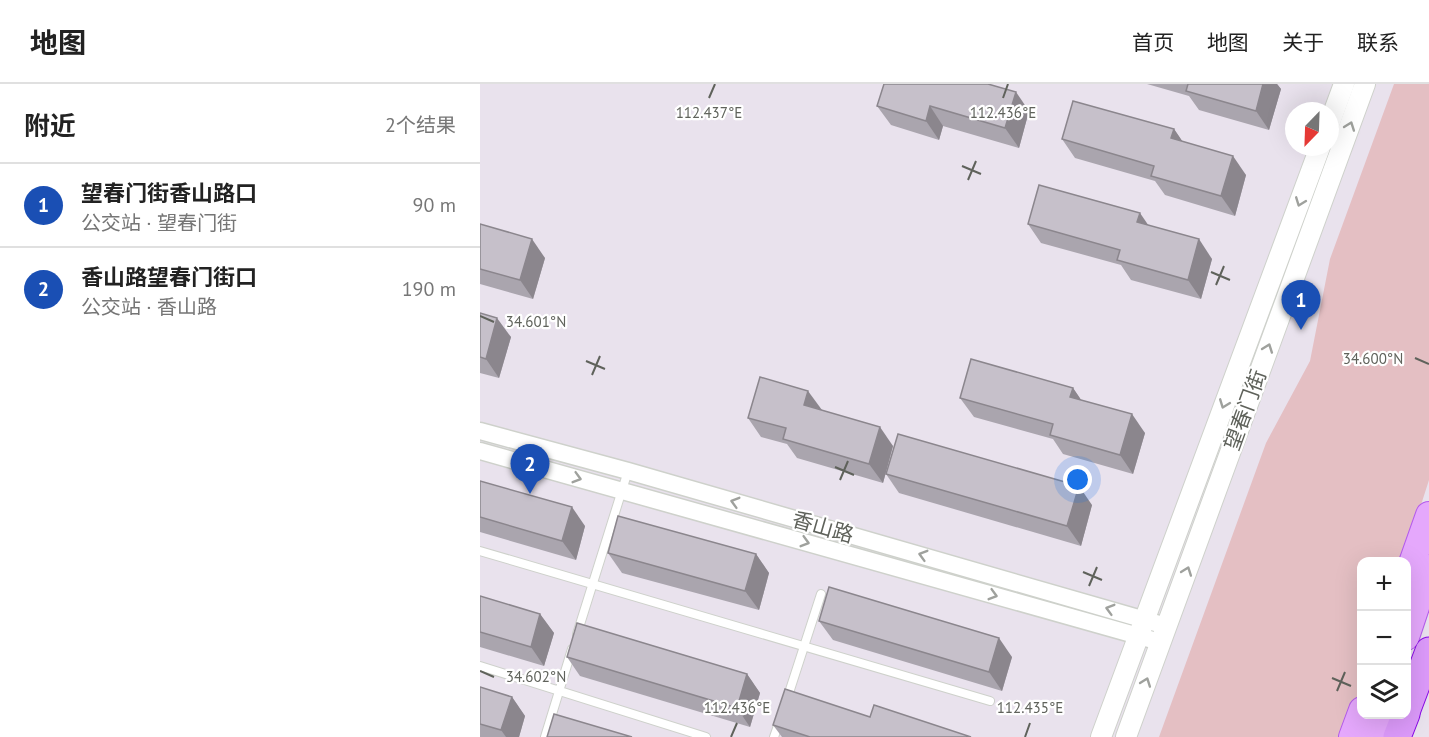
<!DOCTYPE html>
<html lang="zh">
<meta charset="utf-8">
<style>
:root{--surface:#fff;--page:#f6f6f6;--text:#222;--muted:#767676;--line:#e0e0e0;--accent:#3338e2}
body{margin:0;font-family:"PT Sans","Noto Sans SC",sans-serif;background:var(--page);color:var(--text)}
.controls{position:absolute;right:18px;bottom:18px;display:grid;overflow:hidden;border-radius:12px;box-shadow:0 6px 24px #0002}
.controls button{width:54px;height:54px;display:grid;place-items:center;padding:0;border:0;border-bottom:2px solid var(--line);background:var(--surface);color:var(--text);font:30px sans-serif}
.compass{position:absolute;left:805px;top:18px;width:54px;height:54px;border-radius:50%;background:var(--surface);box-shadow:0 6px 24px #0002;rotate:203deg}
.you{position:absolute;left:598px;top:396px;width:21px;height:21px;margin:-15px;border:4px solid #fff;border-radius:50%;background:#1a73e8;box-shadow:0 0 0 9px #1a73e833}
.badge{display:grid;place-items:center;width:39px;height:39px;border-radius:50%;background:var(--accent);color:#fff;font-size:20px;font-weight:700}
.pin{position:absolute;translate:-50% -50px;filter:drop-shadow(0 2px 3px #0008)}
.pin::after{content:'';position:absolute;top:32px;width:21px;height:18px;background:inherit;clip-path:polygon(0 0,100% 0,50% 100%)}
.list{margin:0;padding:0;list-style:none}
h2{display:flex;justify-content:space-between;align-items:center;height:78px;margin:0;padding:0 24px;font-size:26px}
h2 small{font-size:20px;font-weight:400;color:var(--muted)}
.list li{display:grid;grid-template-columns:39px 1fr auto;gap:18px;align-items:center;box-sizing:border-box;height:84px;padding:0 24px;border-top:2px solid var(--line)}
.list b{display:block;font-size:22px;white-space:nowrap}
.list p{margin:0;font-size:20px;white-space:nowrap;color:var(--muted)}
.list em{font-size:20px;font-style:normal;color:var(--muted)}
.icon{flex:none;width:33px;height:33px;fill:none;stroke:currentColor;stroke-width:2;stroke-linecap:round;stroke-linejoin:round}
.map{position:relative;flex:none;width:949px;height:653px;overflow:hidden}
header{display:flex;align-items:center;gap:36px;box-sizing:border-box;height:84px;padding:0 30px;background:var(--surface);border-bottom:2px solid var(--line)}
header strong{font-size:28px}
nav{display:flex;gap:33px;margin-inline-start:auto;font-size:21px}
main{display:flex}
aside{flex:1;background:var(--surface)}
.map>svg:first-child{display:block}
.green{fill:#e4bfc3}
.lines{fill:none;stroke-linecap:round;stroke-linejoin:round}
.service-casing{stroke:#ced1cb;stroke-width:10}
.minor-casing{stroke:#ced1cb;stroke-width:19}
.tertiary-casing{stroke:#ced1cb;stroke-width:22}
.primary-casing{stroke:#b45cec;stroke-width:28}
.trunk-casing{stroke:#8909e6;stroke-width:29}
.service{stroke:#fff;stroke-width:8}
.minor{stroke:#fff;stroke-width:16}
.tertiary{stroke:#fff;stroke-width:20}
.primary{stroke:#e5a8fc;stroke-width:26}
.trunk{stroke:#dc9afa;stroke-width:27}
.wall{fill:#aaa5ae}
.shaded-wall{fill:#8b868d}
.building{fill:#c6c0ca;stroke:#8b868d;stroke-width:1.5}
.oneway{stroke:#9fa19d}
.ticks{fill:none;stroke:#5f625b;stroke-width:2}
.labels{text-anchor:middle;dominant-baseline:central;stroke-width:4.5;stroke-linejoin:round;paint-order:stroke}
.street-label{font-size:21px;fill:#5f625b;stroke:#fff}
.ticks-label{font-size:15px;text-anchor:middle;fill:#5f625b;stroke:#fff;stroke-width:4.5;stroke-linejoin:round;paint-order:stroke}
</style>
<header>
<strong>地图</strong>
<nav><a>首页</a><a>地图</a><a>关于</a><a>联系</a></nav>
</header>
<main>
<aside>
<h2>附近<small>2个结果</small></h2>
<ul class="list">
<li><span class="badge" style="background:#1a4fb4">1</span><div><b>望春门街香山路口</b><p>公交站 · 望春门街</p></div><em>90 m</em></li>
<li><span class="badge" style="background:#1a4fb4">2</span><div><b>香山路望春门街口</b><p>公交站 · 香山路</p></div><em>190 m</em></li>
</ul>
</aside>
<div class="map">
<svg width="949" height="653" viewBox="0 0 949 653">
<rect width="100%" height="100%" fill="#e9e2ed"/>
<polygon class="green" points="914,0 949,0 949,396 923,477 882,478 881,603 865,653 679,653 786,359 830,277 850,175"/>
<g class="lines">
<defs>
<g id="service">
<polyline points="0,467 510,617"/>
<polyline points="97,550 148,387"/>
<polyline points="0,582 226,653"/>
<polyline points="307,615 341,510"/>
<polyline points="65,653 92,565"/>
<polyline points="294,653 300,636"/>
</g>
<g id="minor">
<polyline points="0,347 148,387 686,542"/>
<polyline points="0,367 680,558"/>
</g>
<g id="tertiary">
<polyline points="850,38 864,0"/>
<polyline points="621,653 840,63"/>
<polyline points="646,653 885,0"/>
</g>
<g id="primary">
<polyline points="926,496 949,431"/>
<polyline points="926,553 949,484"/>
<polyline points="872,653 882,626"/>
<polyline points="894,653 902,630"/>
</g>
<g id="trunk">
<polyline points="926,628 949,567"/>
<polyline points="917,653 926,630"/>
</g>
</defs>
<use href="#service" class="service-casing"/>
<use href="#minor" class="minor-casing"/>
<use href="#tertiary" class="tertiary-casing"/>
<use href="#primary" class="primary-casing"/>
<use href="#trunk" class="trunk-casing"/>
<use href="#service" class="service"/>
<use href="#minor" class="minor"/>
<use href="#tertiary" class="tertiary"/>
<use href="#primary" class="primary"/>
<use href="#trunk" class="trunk"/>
</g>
<g class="wall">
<polygon points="404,0 549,27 539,64 463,42 459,56 411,41 397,22"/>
<polygon points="667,0 797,0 801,5 789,46 719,26 709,12"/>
<polygon points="694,45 702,57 766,91 755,132 685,111 675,97 595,74 582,55"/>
<polygon points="0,140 65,174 53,215 0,200"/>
<polygon points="548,140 668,141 732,175 721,215 651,196 641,181 561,159"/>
<polygon points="0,229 31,253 19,294 0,289"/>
<polygon points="593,304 601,316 665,349 653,390 583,370 573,355 494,333 480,314"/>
<polygon points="342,326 413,362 403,399 317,374 307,360 281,353 268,334"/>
<polygon points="406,390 612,421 601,462 419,409"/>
<polygon points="0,397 105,442 96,476 0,448"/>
<polygon points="128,469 276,470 289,489 279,526 142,489"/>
<polygon points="0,512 60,530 74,549 64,582 0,563"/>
<polygon points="339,537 532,573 522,607 353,556"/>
<polygon points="87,573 267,590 280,609 270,643 100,592"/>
<polygon points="0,603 32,613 45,632 39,653 0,653"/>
<polygon points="390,633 491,653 302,653 293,641"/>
</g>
<g class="shaded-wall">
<polygon points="783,0 797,0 801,5 789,46 776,27"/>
<polygon points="536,8 549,27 539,64 525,44"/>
<polygon points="450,22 463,42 459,56 446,37"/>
<polygon points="694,45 707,64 691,54"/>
<polygon points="753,72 766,91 755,132 741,112"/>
<polygon points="660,129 673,148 657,138"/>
<polygon points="52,155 65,174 53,215 40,196"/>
<polygon points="719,155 732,175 721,215 708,196"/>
<polygon points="17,234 31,253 19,294 6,275"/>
<polygon points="593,304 606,323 590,313"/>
<polygon points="328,307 342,326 324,321"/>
<polygon points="652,330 665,349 653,390 640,371"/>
<polygon points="400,343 413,362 403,399 389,380"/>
<polygon points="599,402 612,421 601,462 587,442"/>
<polygon points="92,423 105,442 96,476 82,457"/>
<polygon points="276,470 289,489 279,526 265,507"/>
<polygon points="60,530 74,549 64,582 51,563"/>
<polygon points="519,554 532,573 522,607 509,588"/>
<polygon points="267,590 280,609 270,643 257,624"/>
<polygon points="32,613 45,632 39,653 26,653 21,646"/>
</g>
<g class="building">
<polygon points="404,0 508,0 536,8 525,44 450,22 446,37 397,22"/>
<polygon points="708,0 783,0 776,27 706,7"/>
<polygon points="593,17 694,45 691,54 753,72 741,112 671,92 674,82 582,55"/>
<polygon points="559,101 660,129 657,138 719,155 708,196 637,176 640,166 548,140"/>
<polygon points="0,140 52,155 40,196 0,185"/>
<polygon points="0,229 17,234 6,275 0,273"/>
<polygon points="491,275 593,304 590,313 652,330 640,371 570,351 573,340 480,314"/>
<polygon points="280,293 328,307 324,321 400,343 389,380 303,355 306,344 268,334"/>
<polygon points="418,350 599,402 587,442 406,390"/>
<polygon points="0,397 92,423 82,457 0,433"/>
<polygon points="138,432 276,470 265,507 128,469"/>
<polygon points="349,503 519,554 509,588 339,537"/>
<polygon points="0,512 60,530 51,563 0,548"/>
<polygon points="97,539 267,590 257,624 87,573"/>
<polygon points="0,603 32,613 21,646 0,640"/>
<polygon points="305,605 390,633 394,621 491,653 330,653 293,641"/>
<polygon points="74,630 152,653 67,653"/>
</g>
<defs><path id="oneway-chevron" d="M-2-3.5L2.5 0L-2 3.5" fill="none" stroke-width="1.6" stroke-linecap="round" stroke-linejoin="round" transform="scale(1.5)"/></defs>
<g class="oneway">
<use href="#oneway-chevron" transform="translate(870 42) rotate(-70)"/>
<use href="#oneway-chevron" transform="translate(820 118) rotate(111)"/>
<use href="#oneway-chevron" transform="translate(788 264) rotate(-70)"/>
<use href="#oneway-chevron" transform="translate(744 320) rotate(111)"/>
<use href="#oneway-chevron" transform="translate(97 394) rotate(16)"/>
<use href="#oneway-chevron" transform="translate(255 418) rotate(-164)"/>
<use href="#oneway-chevron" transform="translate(325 458) rotate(16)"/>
<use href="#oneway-chevron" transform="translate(443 471) rotate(-164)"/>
<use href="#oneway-chevron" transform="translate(707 487) rotate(-70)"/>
<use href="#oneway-chevron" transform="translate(513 511) rotate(16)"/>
<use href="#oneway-chevron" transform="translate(630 525) rotate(-164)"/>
<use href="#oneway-chevron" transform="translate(666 598) rotate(-70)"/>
</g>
<path class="ticks" d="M229,14L235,0M523,14L528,0M482,82L501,90M488,96L496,77M731,188L750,196M736,201L744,182M0,232L14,238M935,274L949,280M106,277L125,285M112,291L120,272M355,383L374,391M360,396L368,377M603,488L622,496M609,502L617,483M0,587L14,593M852,594L871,602M857,607L865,588M251,653L257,639M545,653L550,639"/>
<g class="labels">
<g class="street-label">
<text transform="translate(765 326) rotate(-70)">望春门街</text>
<text transform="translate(343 443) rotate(16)">香山路</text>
</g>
</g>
<g class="ticks-label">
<text x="229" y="34">112.437°E</text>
<text x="523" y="34">112.436°E</text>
<text x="56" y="243">34.601°N</text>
<text x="893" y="280">34.600°N</text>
<text x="56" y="598">34.602°N</text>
<text x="257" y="629">112.436°E</text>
<text x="550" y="629">112.435°E</text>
</g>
</svg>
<div class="controls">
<button>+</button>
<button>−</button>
<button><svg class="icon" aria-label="layers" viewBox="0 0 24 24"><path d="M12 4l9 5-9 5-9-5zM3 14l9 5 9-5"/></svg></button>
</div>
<svg class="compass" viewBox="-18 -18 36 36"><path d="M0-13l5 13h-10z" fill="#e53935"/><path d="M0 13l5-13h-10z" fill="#767676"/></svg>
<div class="you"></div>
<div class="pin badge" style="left:821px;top:246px;background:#1a4fb4">1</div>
<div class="pin badge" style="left:50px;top:410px;background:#1a4fb4">2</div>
</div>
</main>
